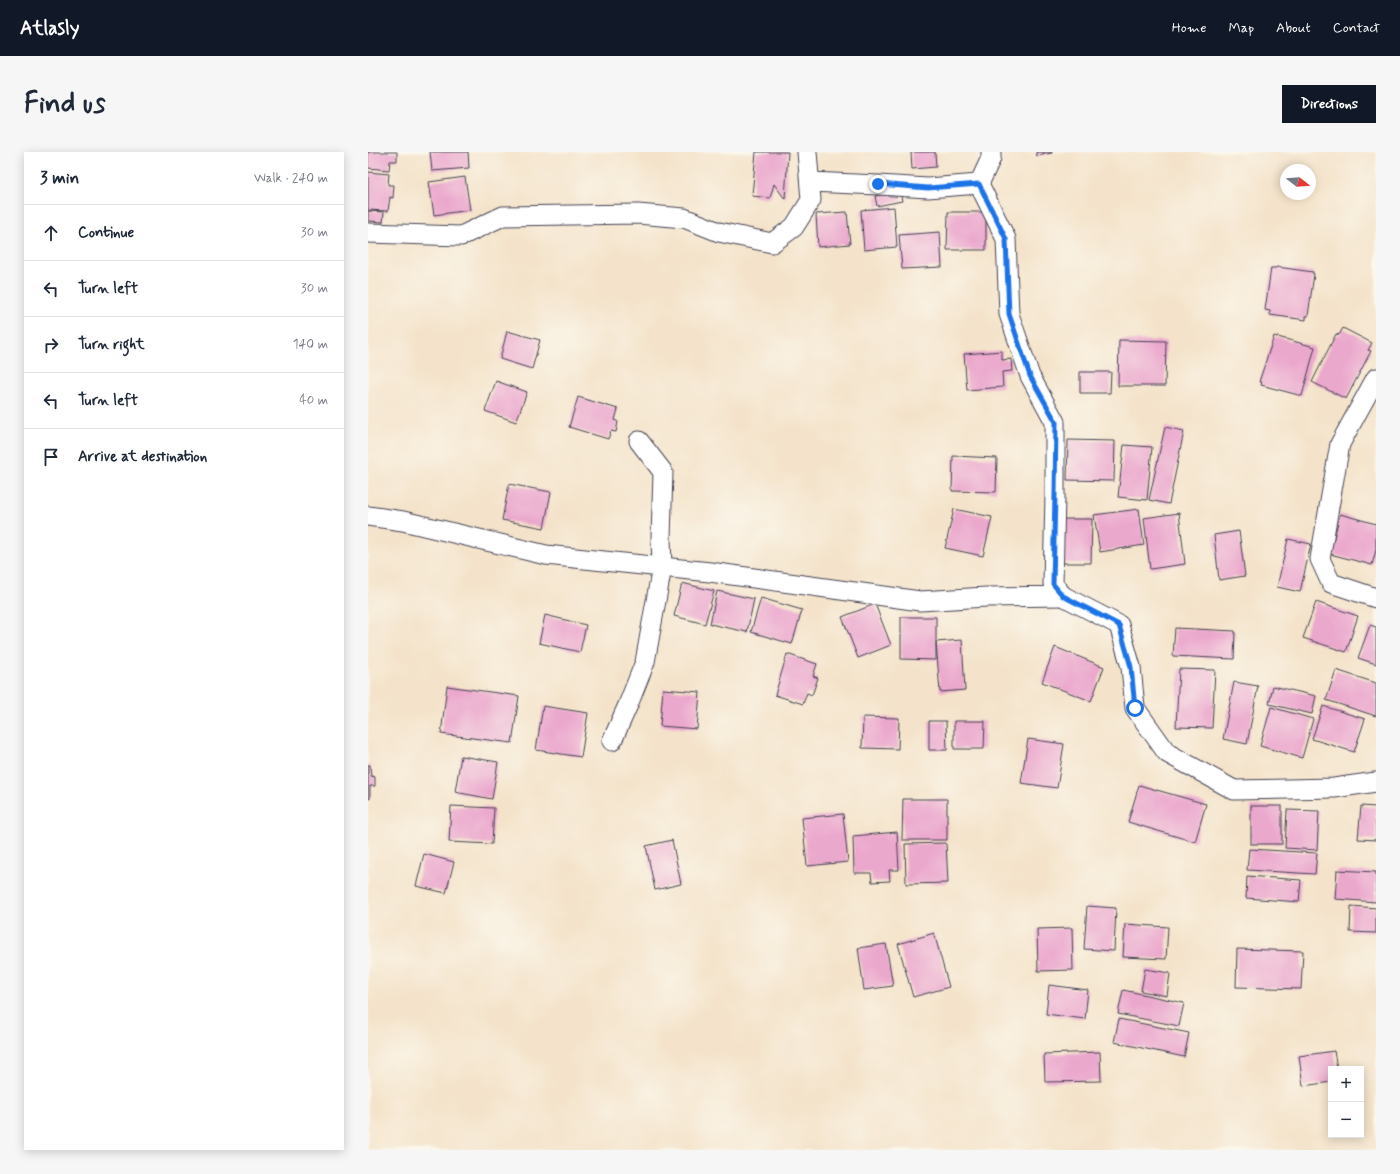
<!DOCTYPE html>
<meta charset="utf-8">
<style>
:root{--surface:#fff;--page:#f6f6f7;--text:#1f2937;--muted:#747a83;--line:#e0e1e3;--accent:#111827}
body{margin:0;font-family:Mynerve,sans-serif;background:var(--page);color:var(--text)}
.controls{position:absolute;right:12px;bottom:12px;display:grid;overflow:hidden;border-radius:0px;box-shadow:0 2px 10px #0003}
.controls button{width:36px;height:36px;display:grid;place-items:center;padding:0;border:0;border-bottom:1px solid var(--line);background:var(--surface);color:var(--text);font:20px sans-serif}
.compass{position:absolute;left:912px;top:12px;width:36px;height:36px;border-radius:50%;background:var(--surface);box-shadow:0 2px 10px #0003;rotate:107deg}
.stop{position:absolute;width:12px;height:12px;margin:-9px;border:3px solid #1a73e8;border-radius:50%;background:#fff}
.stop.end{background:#1a73e8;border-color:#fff;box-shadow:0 1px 4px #0008}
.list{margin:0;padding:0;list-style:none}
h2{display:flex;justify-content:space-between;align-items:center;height:52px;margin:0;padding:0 16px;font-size:17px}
h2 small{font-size:13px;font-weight:400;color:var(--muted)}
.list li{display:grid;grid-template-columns:26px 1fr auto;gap:12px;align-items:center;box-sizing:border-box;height:56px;padding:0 16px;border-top:1px solid var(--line)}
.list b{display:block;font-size:15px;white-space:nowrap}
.list em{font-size:13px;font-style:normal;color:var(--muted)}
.icon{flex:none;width:22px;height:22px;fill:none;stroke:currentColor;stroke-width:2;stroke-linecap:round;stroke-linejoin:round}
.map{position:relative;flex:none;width:1008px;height:998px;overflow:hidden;border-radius:0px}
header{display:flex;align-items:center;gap:24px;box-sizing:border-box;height:56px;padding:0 20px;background:var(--accent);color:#fff}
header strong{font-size:19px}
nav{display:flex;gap:22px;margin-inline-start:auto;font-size:14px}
.intro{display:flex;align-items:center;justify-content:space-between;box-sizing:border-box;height:96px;padding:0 24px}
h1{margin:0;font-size:28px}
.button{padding:10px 18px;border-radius:0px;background:var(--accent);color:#fff;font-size:14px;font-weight:700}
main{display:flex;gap:24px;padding:0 24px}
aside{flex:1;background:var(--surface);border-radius:0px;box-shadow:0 2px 10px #0003}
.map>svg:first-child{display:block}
.building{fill:#eba8cd}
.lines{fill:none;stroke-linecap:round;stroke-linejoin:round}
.minor-casing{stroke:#423f50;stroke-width:21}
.minor{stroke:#fff;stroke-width:19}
.route{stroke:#1a73e8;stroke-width:5}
</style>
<header>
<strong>Atlasly</strong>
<nav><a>Home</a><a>Map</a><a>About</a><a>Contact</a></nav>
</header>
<div class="intro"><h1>Find us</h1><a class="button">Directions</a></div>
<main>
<aside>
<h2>3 min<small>Walk · 240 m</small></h2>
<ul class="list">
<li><svg class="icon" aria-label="ahead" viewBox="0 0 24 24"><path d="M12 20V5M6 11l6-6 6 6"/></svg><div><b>Continue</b></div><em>30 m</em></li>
<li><svg class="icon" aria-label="left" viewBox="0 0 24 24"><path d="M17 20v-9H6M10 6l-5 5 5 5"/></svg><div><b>Turn left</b></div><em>30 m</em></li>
<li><svg class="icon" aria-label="right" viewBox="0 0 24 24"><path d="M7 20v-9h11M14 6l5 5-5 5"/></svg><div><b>Turn right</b></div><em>140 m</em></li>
<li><svg class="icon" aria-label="left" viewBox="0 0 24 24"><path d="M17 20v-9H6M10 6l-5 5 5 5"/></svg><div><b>Turn left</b></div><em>40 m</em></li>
<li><svg class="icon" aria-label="arrive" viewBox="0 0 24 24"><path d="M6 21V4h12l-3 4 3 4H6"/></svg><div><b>Arrive at destination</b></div></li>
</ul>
</aside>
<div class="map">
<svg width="1008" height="998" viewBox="0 0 1008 998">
<rect width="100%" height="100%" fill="#fbf7ec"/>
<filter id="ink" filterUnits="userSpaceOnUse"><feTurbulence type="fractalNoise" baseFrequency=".025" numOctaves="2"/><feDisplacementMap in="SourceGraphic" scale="8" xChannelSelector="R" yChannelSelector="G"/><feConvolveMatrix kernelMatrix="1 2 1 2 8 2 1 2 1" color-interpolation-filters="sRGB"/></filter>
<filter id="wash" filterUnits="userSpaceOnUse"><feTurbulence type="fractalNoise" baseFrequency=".012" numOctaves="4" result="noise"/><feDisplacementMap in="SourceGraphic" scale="16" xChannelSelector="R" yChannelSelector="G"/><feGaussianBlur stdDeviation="0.9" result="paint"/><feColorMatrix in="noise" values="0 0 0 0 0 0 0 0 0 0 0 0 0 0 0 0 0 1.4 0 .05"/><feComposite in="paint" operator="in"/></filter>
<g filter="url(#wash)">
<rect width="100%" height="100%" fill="#f4e3ca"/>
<g id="blocks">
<g class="building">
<polygon points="0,0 29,0 29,9 22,9 21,18 0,16"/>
<polygon points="62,0 100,0 101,16 64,19"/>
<polygon points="388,0 420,0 417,47 406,32 402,46 384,44"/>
<polygon points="543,0 567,0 568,15 544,17"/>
<polygon points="668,0 684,0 684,1 669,4"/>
<polygon points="0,20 21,22 20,33 26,33 25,46 22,45 20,59 0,58"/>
<polygon points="97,25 102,58 66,63 61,30"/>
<polygon points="532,39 534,49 509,54 507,44"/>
<polygon points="526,55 529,95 496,98 493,58"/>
<polygon points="0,59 16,60 15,70 0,69"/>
<polygon points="479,60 482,92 450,95 448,62"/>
<polygon points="580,60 618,60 618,98 579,98"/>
<polygon points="572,80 574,115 534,117 531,83"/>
<polygon points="909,115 945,120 945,122 946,122 940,164 938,164 938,168 902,163 902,159 897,158 903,116 908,116"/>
<polygon points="975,176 1004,191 1000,198 1003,199 978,247 944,230 968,182 971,183"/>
<polygon points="139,179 172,188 164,217 132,207"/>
<polygon points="906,184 947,195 934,244 893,233 894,230 891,230"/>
<polygon points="751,188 798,189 797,234 750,234"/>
<polygon points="634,199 634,208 643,207 644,219 634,220 635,235 599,238 596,202"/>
<polygon points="712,220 743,220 742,241 712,241"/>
<polygon points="128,229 159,240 148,270 117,259"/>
<polygon points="210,245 250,257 247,268 250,270 248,280 243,279 240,287 201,275"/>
<polygon points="797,275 816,279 801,352 781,348"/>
<polygon points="700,288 747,289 746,329 699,328"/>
<polygon points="756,293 784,295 779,348 750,345"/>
<polygon points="585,304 629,306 628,340 584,339"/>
<polygon points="141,332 183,340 176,376 134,368"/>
<polygon points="586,357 624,365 615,404 577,396"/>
<polygon points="771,357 776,393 732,400 726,363"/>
<polygon points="811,361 817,412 782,417 776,366"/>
<polygon points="972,362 1008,372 1008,398 1004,413 962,402"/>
<polygon points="694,367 724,367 723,411 694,411"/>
<polygon points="871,379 877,424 851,428 846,383"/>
<polygon points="920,387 943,392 932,440 909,435"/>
<polygon points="314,431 346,439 337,472 306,464"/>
<polygon points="349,439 386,447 379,480 342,472"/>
<polygon points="393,446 434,458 424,492 383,480"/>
<polygon points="948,450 990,464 978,500 935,486"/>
<polygon points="507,452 523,493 490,506 474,465"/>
<polygon points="177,463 218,473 212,500 171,491"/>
<polygon points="533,465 568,465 568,508 533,507"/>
<polygon points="1002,473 1008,475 1008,512 990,506"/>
<polygon points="807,476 867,479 866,507 805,504"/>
<polygon points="594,488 597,538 572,540 568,490"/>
<polygon points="687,495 736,515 723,549 674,530"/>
<polygon points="419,502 449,512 445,524 450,526 444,543 439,541 435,552 407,543"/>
<polygon points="811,517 847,518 844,576 808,575"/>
<polygon points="968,518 1008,531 1008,564 958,548"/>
<polygon points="866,530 890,534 879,592 855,587"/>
<polygon points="79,534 151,544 144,591 73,582"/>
<polygon points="905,534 948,544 944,562 901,552"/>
<polygon points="295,537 332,540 329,577 292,574"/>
<polygon points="175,554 220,561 213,605 168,598"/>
<polygon points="955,554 997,567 986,600 944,587"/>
<polygon points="903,555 945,567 934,606 892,594"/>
<polygon points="495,565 531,566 530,597 494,596"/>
<polygon points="561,569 578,569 579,598 561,598"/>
<polygon points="586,569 617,569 616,597 586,597"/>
<polygon points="660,587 696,592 689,636 653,631"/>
<polygon points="93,604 130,610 124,647 87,640"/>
<polygon points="0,613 2,613 3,624 7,625 7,634 2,634 2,647 0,646"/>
<polygon points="771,633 838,652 827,690 760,670"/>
<polygon points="535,647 579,647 579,688 534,688"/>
<polygon points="83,654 126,656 124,692 81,690"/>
<rect x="883" y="654" width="31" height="38"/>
<polygon points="993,654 1008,655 1008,688 990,687"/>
<polygon points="919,658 951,659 949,698 917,696"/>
<polygon points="475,662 480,710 439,714 434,666"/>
<polygon points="529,680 531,718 521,718 522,729 504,730 503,721 486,721 485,684"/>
<polygon points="304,688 313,732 287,738 278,694"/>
<polygon points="578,691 580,731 538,732 537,692"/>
<polygon points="881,697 949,701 947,722 879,718"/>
<polygon points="56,702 86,710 78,741 48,734"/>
<polygon points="969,718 1008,720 1008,750 967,747"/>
<polygon points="879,724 933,728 931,750 878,746"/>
<polygon points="719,754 748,756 746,799 716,797"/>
<polygon points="983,754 1008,756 1008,781 982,780"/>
<polygon points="757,772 800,775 798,807 755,805"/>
<polygon points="704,776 705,818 670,819 669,777"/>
<polygon points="566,781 581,835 545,845 530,792"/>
<polygon points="518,792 525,834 496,838 490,796"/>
<polygon points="869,797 935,799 933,837 868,835"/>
<polygon points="777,817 802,821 799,844 773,839"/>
<polygon points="681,833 720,838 717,867 678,862"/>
<polygon points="755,838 816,851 811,874 750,862"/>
<polygon points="751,867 821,881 816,905 746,890"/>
<polygon points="966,899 969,917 963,917 963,930 935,934 931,904"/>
<polygon points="732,900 733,929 677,930 676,902"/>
</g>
</g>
</g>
<g filter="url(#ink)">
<use href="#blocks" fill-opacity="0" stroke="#423f50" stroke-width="1"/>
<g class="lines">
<defs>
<g id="minor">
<polyline points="442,30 510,33 560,36 611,32 623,6 623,0"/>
<polyline points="0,81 93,84 135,64 270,62 316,66 351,80 404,91 426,75 443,48 439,0"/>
<polyline points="1008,226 972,292 952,407 963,431 1008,446"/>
<polyline points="0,364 35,369 178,403 342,420 552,449 618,445 695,444 685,432 687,343 687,270 662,224 641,162 638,87 611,32"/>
<polyline points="695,444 751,473 763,515 767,556 799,601 866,638 966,636 1008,630"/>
<polyline points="244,589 260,553 277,510 294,415 293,386 295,320 271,289"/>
</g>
</defs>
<use href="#minor" class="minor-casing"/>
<use href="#minor" class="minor"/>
</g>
</g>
<g class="lines" filter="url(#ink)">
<polyline class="route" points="510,32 560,36 611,32 638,87 641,162 662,224 688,270 687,343 685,432 695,444 751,473 763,515 767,556"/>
</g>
</svg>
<div class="controls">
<button>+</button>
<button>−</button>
</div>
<svg class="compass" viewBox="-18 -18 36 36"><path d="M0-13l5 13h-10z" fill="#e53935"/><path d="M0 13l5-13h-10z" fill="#747a83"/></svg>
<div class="stop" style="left:767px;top:556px"></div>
<div class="stop end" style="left:510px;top:32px"></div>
</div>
</main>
